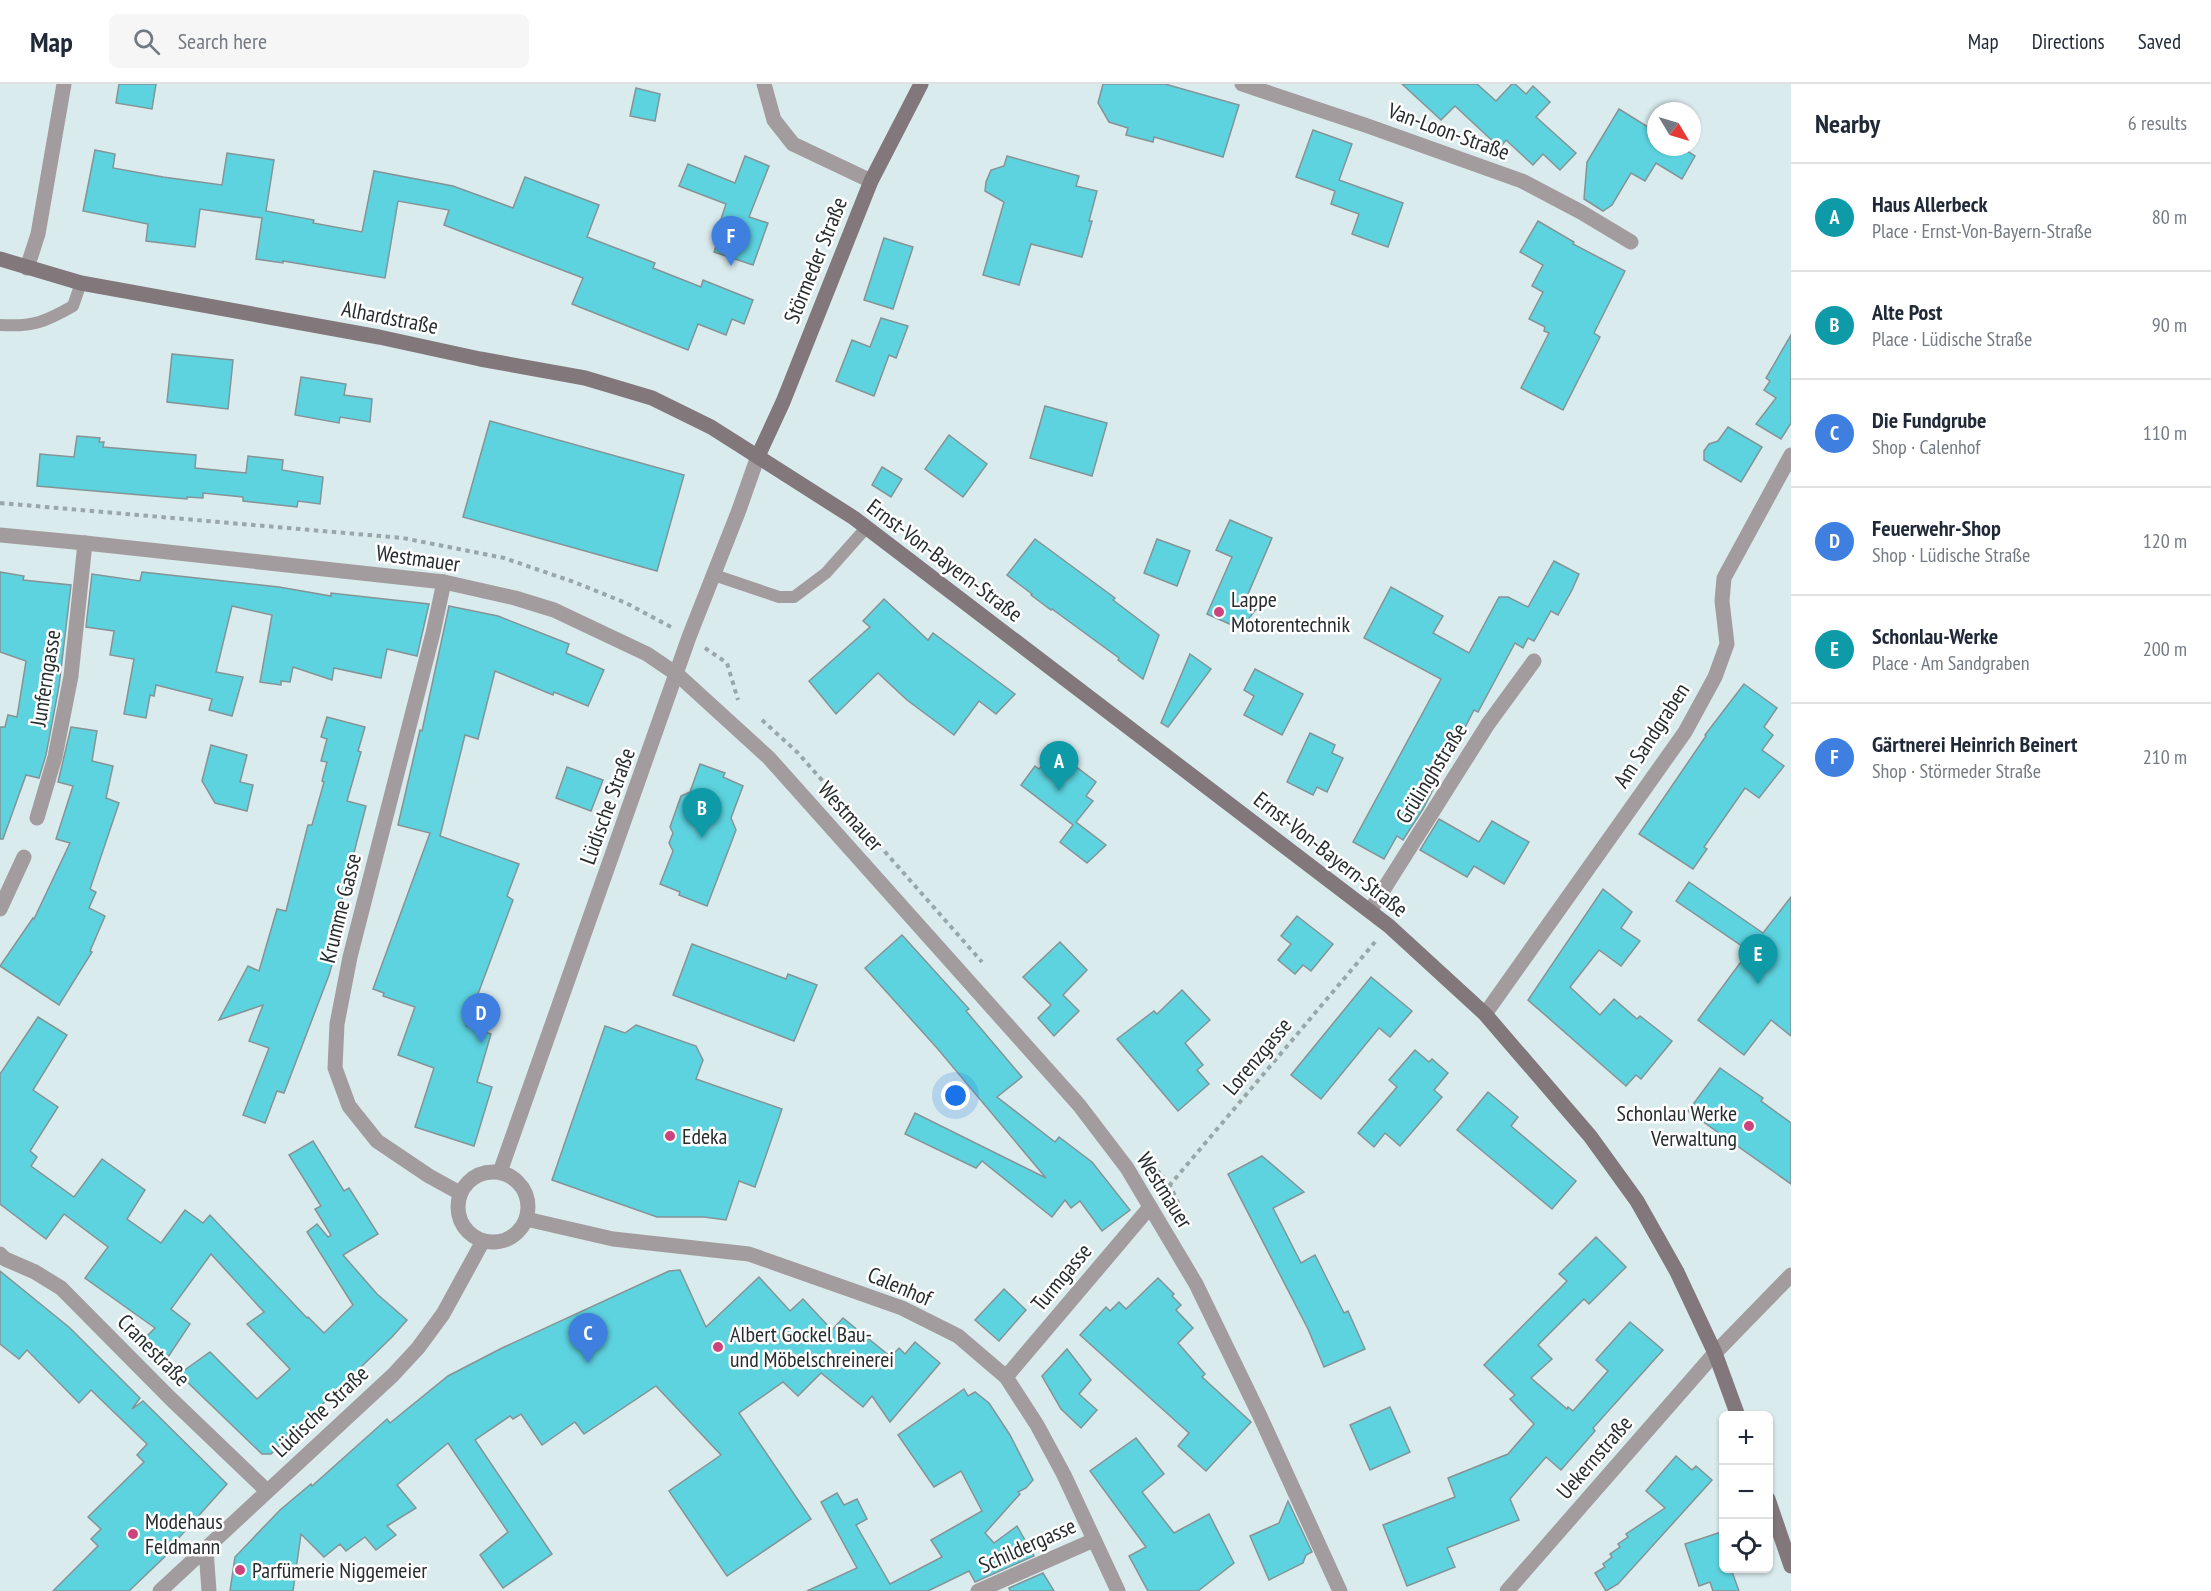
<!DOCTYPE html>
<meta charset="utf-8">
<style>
:root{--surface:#fff;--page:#f6f6f7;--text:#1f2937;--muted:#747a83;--line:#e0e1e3;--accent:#cd437c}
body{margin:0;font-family:"PT Sans Narrow",sans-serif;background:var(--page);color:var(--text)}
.controls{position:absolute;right:18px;bottom:18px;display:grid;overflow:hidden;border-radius:9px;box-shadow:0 2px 4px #0004}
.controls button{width:54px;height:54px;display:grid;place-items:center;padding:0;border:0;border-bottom:2px solid var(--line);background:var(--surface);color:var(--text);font:30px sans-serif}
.compass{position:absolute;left:1647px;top:18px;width:54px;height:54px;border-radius:50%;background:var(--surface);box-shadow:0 2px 4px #0004;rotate:128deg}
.you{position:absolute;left:956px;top:1012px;width:21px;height:21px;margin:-15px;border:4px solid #fff;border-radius:50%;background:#1a73e8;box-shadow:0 0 0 9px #1a73e833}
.badge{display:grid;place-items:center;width:39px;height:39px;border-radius:50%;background:var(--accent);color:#fff;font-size:20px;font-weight:700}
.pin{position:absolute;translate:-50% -50px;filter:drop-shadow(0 2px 3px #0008)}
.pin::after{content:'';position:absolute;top:32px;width:21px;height:18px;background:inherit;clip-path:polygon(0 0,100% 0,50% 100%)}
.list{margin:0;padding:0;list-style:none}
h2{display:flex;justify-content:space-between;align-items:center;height:78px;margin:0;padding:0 24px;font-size:26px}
h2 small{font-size:20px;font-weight:400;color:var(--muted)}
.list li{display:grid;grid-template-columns:39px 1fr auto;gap:18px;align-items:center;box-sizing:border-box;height:108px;padding:0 24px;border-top:2px solid var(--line)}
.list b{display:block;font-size:22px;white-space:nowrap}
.list p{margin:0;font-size:20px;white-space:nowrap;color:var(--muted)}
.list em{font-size:20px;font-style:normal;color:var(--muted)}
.icon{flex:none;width:33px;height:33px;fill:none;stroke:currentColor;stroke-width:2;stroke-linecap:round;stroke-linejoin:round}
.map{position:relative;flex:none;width:1791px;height:1507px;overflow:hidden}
header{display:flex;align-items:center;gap:36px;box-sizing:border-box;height:84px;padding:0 30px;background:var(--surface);border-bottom:2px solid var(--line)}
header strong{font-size:28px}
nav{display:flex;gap:33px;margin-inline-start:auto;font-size:21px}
.search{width:420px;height:54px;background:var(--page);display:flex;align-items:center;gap:15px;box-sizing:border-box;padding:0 21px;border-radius:9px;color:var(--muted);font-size:22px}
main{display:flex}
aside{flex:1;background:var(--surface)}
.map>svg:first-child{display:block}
.building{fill:#5dd3df;stroke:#849496;stroke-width:1.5}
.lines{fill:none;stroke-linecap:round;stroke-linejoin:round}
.path{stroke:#99a7a8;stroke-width:4;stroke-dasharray:4.5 4.5;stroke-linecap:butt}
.lane{stroke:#a39c9e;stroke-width:12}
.street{stroke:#a39c9e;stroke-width:15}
.secondary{stroke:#82787b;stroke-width:15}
.poi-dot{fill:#cd437c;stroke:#fff;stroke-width:2}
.labels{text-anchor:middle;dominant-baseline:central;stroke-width:5;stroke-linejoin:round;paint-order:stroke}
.street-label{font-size:22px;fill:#262d2e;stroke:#fff}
.poi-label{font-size:22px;fill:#262d2e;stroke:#fff;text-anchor:start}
</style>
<header>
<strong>Map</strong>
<div class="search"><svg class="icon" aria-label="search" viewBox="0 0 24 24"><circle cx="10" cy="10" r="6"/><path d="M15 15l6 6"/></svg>Search here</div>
<nav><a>Map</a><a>Directions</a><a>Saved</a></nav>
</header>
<main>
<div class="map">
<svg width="1791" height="1507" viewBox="0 0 1791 1507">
<rect width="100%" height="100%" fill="#daebed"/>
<g class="building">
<polygon points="119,0 156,0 152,25 116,19"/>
<polygon points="1103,0 1165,0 1239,21 1223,73 1154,53 1153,58 1126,51 1128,44 1109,38 1098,19"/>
<polygon points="1402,0 1477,0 1496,17 1512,0 1515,0 1526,10 1533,2 1550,18 1536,33 1576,69 1560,86 1543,70 1533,81 1506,56 1500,64 1455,22 1441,36"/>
<polygon points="636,4 660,10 655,37 630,32"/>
<polygon points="1619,25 1656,48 1656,63 1681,63 1695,72 1682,95 1656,79 1645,97 1631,89 1612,121 1603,127 1584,115 1587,78"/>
<polygon points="1313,46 1352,60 1339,96 1403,119 1388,163 1352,150 1359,130 1331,120 1335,107 1296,93"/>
<polygon points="95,66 115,70 113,84 163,93 222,101 227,69 274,76 266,127 314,136 313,139 362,148 374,87 453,102 513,124 525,93 599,121 587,153 655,179 653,184 701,203 703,196 753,216 744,240 732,235 726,251 698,240 688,266 572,220 583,194 444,141 449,126 398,117 385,194 283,177 283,179 256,175 262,134 200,125 195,163 146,157 148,140 83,127"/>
<polygon points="745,72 769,82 749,133 768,139 753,181 714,168 723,143 719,141 726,120 679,102 688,80 735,99"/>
<polygon points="1007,72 1079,92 1076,102 1097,107 1089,137 1092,137 1082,173 1031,160 1019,201 983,191 1004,118 985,107 986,98 991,86 1004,82"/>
<polygon points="1538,137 1574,158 1573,160 1625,187 1594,249 1600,253 1563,326 1521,304 1549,249 1544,247 1545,243 1529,235 1543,208 1532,202 1543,181 1520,168"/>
<polygon points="884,154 913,163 893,225 864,216"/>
<polygon points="881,234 908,242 896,274 889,271 874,312 836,297 852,256 870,263"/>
<polygon points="1791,251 1791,339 1781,355 1756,340 1776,314 1764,306 1770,297 1766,294"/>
<polygon points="172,270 233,276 228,325 167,318"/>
<polygon points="301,293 346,300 344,311 372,315 370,338 340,333 339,339 295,331"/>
<polygon points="1045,322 1107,339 1092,392 1030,374"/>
<polygon points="490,337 684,391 657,487 463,433"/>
<polygon points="1728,343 1762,363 1741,398 1704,376 1704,367 1709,360 1718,357"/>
<polygon points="949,351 987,380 963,413 925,385"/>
<polygon points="77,352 100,354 99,358 104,358 103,363 196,371 195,384 246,389 248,372 283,376 282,386 323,393 320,420 298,417 297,423 243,417 243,413 203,409 203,414 187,413 187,415 37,402 40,370 74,373"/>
<polygon points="882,383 902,395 891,413 872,401"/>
<polygon points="1230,436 1272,454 1245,517 1253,520 1252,523 1256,525 1241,545 1207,530 1232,473 1216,466"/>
<polygon points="1035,455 1115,514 1113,516 1159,551 1143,595 1118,576 1119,574 1052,525 1051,526 1031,511 1032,510 1007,491"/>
<polygon points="1157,455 1190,467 1177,502 1144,489"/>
<polygon points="1554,477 1579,490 1572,506 1558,531 1551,527 1534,557 1528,554 1523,564 1515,559 1478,628 1474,626 1423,725 1403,756 1397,752 1384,775 1353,758 1441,595 1364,554 1391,503 1443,532 1433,549 1469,569 1499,513 1508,513 1528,523"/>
<polygon points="0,488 24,492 23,496 71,501 59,602 46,671 39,694 26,691 3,755 0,755 0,643 5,643 8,631 17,633 26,577 0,568"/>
<polygon points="142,488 279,503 331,512 331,509 429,520 417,572 387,565 381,594 334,584 332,596 293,583 290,598 281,597 281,601 260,598 272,531 232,522 216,588 243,593 232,632 209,626 212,615 156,601 154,612 150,611 146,634 124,630 134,575 110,571 114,547 86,543 92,490 140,497"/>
<polygon points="884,515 928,556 933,549 1015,610 996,630 979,617 954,651 907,616 878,589 836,630 809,597 870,543 863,537"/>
<polygon points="449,522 498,532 569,560 566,569 604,586 588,622 554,608 553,611 495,587 478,655 465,651 440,752 519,780 507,812 513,816 466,942 491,950 477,998 492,1003 474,1062 415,1043 434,984 398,971 415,923 383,912 384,909 373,905 430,749 398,741 420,646 422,647"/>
<polygon points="1190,570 1211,585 1168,643 1161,639"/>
<polygon points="1255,585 1303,610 1282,651 1244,631 1254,612 1244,606"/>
<polygon points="1744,600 1777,624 1764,643 1773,651 1762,666 1784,682 1759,714 1745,704 1704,763 1707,765 1693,785 1639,750 1706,652 1705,651"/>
<polygon points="327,633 365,643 358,667 361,668 347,717 366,722 340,823 345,824 331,876 333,877 329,891 284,1009 277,1007 265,1039 243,1031 269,964 249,957 263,921 219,936 248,882 259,887 277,825 286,827 308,741 312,741 324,698 322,697 327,678 321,677 327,655 321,653"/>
<polygon points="71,643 97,647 92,677 113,682 106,714 119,719 90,805 96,808 89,824 105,832 90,867 92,868 59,921 0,882 33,834 34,835 70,759 56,755 73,702 58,698"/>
<polygon points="1310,649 1335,661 1332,669 1343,674 1327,708 1317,703 1313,711 1287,698"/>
<polygon points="211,661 247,671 240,698 253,701 247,727 215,719 202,697"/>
<polygon points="1054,666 1096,698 1086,712 1093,717 1076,738 1106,761 1087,779 1060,758 1073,741 1021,701 1035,682 1039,685"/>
<polygon points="700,680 725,689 723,693 743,702 731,734 736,746 707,822 679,811 680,808 660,800 673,767 669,759 673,749 670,743 681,712 690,708"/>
<polygon points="567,683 603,696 591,727 556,714"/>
<polygon points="1439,735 1479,758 1492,737 1529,758 1504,800 1474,782 1467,793 1420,766"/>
<polygon points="1689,798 1763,849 1791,813 1791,952 1771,936 1744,971 1698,936 1749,867 1676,817"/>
<polygon points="1603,805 1632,828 1621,844 1640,857 1621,882 1599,866 1570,903 1600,931 1614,915 1637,935 1640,932 1672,957 1641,995 1636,991 1626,1002 1528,916"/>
<polygon points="1297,832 1333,860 1311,887 1303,881 1295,890 1278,876 1291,860 1281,852"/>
<polygon points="902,851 969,925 966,927 1022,993 997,1013 1055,1058 1059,1053 1092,1078 1130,1126 1102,1147 1080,1117 1071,1124 1065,1116 1052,1133 982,1077 976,1084 905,1050 915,1029 1046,1094 937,964 865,884"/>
<polygon points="1060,858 1087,886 1063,911 1079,927 1054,952 1038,934 1051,921 1023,893"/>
<polygon points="692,860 786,895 788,890 817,901 794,957 673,911"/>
<polygon points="1371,893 1412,927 1390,953 1379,944 1321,1015 1291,991"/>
<polygon points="1182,906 1210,936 1185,959 1203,981 1197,986 1209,1000 1178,1027 1117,955 1154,927 1157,930"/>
<polygon points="38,933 67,951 33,1006 58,1023 30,1067 37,1073 31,1082 74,1113 102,1075 145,1106 127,1135 161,1159 185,1126 203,1139 210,1131 307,1234 308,1233 324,1249 353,1221 307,1148 317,1140 328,1153 331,1151 315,1125 321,1122 289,1071 313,1057 344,1107 349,1104 378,1150 343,1171 377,1210 407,1236 392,1253 271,1370 262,1370 179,1290 210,1268 257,1315 290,1285 247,1240 264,1228 211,1170 171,1225 190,1240 166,1276 144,1255 155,1244 85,1194 108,1163 64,1130 46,1155 0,1120 0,990"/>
<polygon points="636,941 696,962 703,976 696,995 782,1025 755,1103 739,1097 726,1136 704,1133 657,1133 552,1096 605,942 625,949"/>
<polygon points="1415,966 1429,978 1432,975 1448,989 1434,1006 1442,1013 1400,1062 1385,1049 1374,1063 1358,1049 1397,1003 1389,996"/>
<polygon points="1720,984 1763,1014 1761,1017 1791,1039 1791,1100 1688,1027"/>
<polygon points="1488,1008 1518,1033 1511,1042 1576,1097 1552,1125 1457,1046"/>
<polygon points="1262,1072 1304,1108 1273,1124 1301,1179 1315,1171 1344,1229 1348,1227 1365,1265 1324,1283 1308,1245 1228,1090"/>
<polygon points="1596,1153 1626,1183 1589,1220 1584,1215 1538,1261 1552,1275 1531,1294 1567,1325 1568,1323 1573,1327 1608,1287 1596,1276 1630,1238 1663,1266 1593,1344 1595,1347 1561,1386 1546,1373 1510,1415 1519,1436 1447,1464 1455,1483 1407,1502 1383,1441 1455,1413 1448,1394 1508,1370 1534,1340 1510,1315 1515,1311 1484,1281 1567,1197 1559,1190"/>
<polygon points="680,1186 706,1243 759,1193 790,1227 803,1215 832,1246 843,1234 891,1273 899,1264 905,1270 915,1258 940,1279 890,1338 872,1312 863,1323 821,1289 798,1312 783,1298 739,1329 811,1435 727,1492 669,1407 721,1371 656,1302 584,1350 575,1338 542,1361 521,1330 513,1335 510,1332 475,1356 552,1470 503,1504 480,1471 508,1448 448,1359 397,1401 416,1424 387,1442 396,1451 376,1466 365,1453 346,1467 340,1460 324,1473 301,1450 293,1507 230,1507 235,1473 280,1426 311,1400 312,1402 387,1335 390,1339 448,1292 502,1264 669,1187"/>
<polygon points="0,1187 70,1244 140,1314 132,1325 143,1317 227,1400 176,1457 179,1459 129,1507 53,1507 98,1462 91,1455 101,1445 88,1433 144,1378 137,1371 147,1360 91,1306 79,1319 27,1266 19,1275 0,1260"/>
<polygon points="1158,1194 1174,1210 1172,1212 1181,1221 1176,1226 1193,1244 1178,1259 1205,1290 1202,1293 1251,1338 1206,1387 1178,1362 1189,1349 1080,1251 1106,1223 1110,1227 1119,1218 1126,1225"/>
<polygon points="1004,1205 1026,1226 999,1257 975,1236"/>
<polygon points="1067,1265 1091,1296 1079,1310 1097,1326 1081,1344 1061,1325 1042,1292"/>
<polygon points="964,1305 968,1312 975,1308 989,1319 1010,1351 1033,1396 1026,1404 1018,1408 1020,1410 985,1449 994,1459 1017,1442 1034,1472 975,1498 969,1487 928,1507 807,1507 857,1484 821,1418 837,1409 844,1421 857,1415 867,1435 856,1441 890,1500 942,1473 931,1456 982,1427 961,1387 934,1403 898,1351"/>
<polygon points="1390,1323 1410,1368 1370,1386 1350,1341"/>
<polygon points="1136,1354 1164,1390 1142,1408 1174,1449 1209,1430 1234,1479 1198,1507 1148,1507 1129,1472 1146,1463 1090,1387"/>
<polygon points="1676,1372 1692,1386 1696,1382 1712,1396 1618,1500 1606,1507 1595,1489 1605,1483 1603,1480 1612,1473 1610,1470 1620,1463 1618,1460 1628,1453 1626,1450 1665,1424 1646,1407"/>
<polygon points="1288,1417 1312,1468 1306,1471 1303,1479 1269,1496 1250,1452 1279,1439"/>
<polygon points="1724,1447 1724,1485 1731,1485 1739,1507 1713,1507 1710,1498 1699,1502 1685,1460"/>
<polygon points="1043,1489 1054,1507 1010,1507 1009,1504"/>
</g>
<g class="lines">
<g class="path">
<polyline points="0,419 403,454 504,474 574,498 626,519 671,543"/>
<polyline points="705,564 727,579 738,616"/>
<polyline points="762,636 798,669 982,878"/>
<polyline points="1151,1079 1170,1101 1188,1141"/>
<polyline points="1169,1102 1375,858"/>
</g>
<g class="lane">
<path d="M0,241C33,243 45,238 73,222L81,199"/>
<polyline points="714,491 779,513 794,513 826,489 866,444"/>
</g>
<g class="street">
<polyline points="764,0 774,36 793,60 871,97"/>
<polyline points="1242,0 1365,41 1522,97 1581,128 1631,158"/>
<polyline points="27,184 38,150 64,0"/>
<polyline points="0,451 85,459 444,498 515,514 554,526 647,570 678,591 769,674 1079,1021 1127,1084 1196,1200 1259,1330 1340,1507"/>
<polyline points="444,498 433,549 350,873 337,940 335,984 349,1022 377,1057 429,1092 460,1109"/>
<polyline points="37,734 55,673 71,592 85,459"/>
<polyline points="0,825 24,773"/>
<polyline points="1370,827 1488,640 1534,577"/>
<polyline points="1485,930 1685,648 1715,593 1727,560 1722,517 1724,494 1791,371"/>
<polyline points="500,1088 689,553 739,426 758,372"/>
<circle cx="493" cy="1123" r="35"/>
<polyline points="526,1135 613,1155 749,1170 902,1224 958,1252 1006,1293 1037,1341 1064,1391 1118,1507"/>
<polyline points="0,1170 5,1175 35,1188 61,1204 170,1314 267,1407"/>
<polyline points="1006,1293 1150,1123"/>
<polyline points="206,1466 209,1507"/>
<polyline points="160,1507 393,1291 418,1264 443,1230 483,1157"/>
<polyline points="978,1507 1094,1456"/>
<polyline points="1507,1507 1715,1269 1791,1191"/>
</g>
<g class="secondary">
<polyline points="0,175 81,199 379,253 480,275 585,294 652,314 711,343 854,434 1389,842 1485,930 1590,1052 1637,1117 1677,1188 1715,1269 1738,1332"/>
<polyline points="758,372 783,318 871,97 921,0"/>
<polyline points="1768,1415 1791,1482"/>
</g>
</g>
<g class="poi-dot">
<circle cx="1219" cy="528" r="6"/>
<circle cx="1749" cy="1042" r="6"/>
<circle cx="670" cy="1052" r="6"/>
<circle cx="718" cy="1263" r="6"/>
<circle cx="133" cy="1450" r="6"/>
<circle cx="240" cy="1486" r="6"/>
</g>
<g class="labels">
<g class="street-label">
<text transform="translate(1449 47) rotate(20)">Van-Loon-Straße</text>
<text transform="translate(815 176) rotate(-68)">Störmeder Straße</text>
<text transform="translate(390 233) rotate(11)">Alhardstraße</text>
<text transform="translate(418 474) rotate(8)">Westmauer</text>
<text transform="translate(945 476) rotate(37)">Ernst-Von-Bayern-Straße</text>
<text transform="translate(45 594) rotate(-81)">Junferngasse</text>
<text transform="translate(1651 651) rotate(-57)">Am Sandgraben</text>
<text transform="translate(1431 689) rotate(-58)">Grülinghstraße</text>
<text transform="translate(607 722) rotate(-70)">Lüdische Straße</text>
<text transform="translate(851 732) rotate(48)">Westmauer</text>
<text transform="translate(1331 770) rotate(38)">Ernst-Von-Bayern-Straße</text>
<text transform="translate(340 824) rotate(-76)">Krumme Gasse</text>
<text transform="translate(1257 972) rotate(-50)">Lorenzgasse</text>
<text transform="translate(1165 1106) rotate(58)">Westmauer</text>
<text transform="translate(1061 1193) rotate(-50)">Turmgasse</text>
<text transform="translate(900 1202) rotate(23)">Calenhof</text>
<text transform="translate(154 1266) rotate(45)">Cranestraße</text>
<text transform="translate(320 1327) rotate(-43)">Lüdische Straße</text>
<text transform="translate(1594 1373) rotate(-49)">Uekernstraße</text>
<text transform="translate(1027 1461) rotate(-24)">Schildergasse</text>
</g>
<g class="poi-label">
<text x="1231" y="515">Lappe<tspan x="1231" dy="25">Motorentechnik</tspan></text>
<text x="1737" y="1029" text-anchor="end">Schonlau Werke<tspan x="1737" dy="25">Verwaltung</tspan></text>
<text x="682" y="1052">Edeka</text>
<text x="730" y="1250">Albert Gockel Bau-<tspan x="730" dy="25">und Möbelschreinerei</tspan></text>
<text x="145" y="1437">Modehaus<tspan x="145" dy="25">Feldmann</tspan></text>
<text x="252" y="1486">Parfümerie Niggemeier</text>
</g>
</g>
</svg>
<div class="controls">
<button>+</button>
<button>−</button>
<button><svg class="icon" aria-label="locate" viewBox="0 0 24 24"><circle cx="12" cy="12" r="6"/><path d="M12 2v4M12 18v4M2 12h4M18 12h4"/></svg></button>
</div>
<svg class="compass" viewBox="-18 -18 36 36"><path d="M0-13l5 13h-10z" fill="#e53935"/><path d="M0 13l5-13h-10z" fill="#747a83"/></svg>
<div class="you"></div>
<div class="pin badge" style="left:1059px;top:707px;background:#0f9aa8">A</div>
<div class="pin badge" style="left:702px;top:754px;background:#0f9aa8">B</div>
<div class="pin badge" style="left:588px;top:1279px;background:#3f7fe0">C</div>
<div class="pin badge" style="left:481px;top:959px;background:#3f7fe0">D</div>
<div class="pin badge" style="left:1758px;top:900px;background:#0f9aa8">E</div>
<div class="pin badge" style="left:731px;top:182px;background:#3f7fe0">F</div>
</div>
<aside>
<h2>Nearby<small>6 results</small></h2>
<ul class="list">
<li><span class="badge" style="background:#0f9aa8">A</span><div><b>Haus Allerbeck</b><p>Place · Ernst-Von-Bayern-Straße</p></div><em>80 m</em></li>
<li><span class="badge" style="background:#0f9aa8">B</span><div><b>Alte Post</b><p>Place · Lüdische Straße</p></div><em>90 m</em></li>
<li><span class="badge" style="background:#3f7fe0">C</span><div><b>Die Fundgrube</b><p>Shop · Calenhof</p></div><em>110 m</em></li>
<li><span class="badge" style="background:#3f7fe0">D</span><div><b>Feuerwehr-Shop</b><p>Shop · Lüdische Straße</p></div><em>120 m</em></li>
<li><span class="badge" style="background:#0f9aa8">E</span><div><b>Schonlau-Werke</b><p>Place · Am Sandgraben</p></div><em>200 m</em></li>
<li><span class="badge" style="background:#3f7fe0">F</span><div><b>Gärtnerei Heinrich Beinert</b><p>Shop · Störmeder Straße</p></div><em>210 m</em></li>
</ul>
</aside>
</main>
